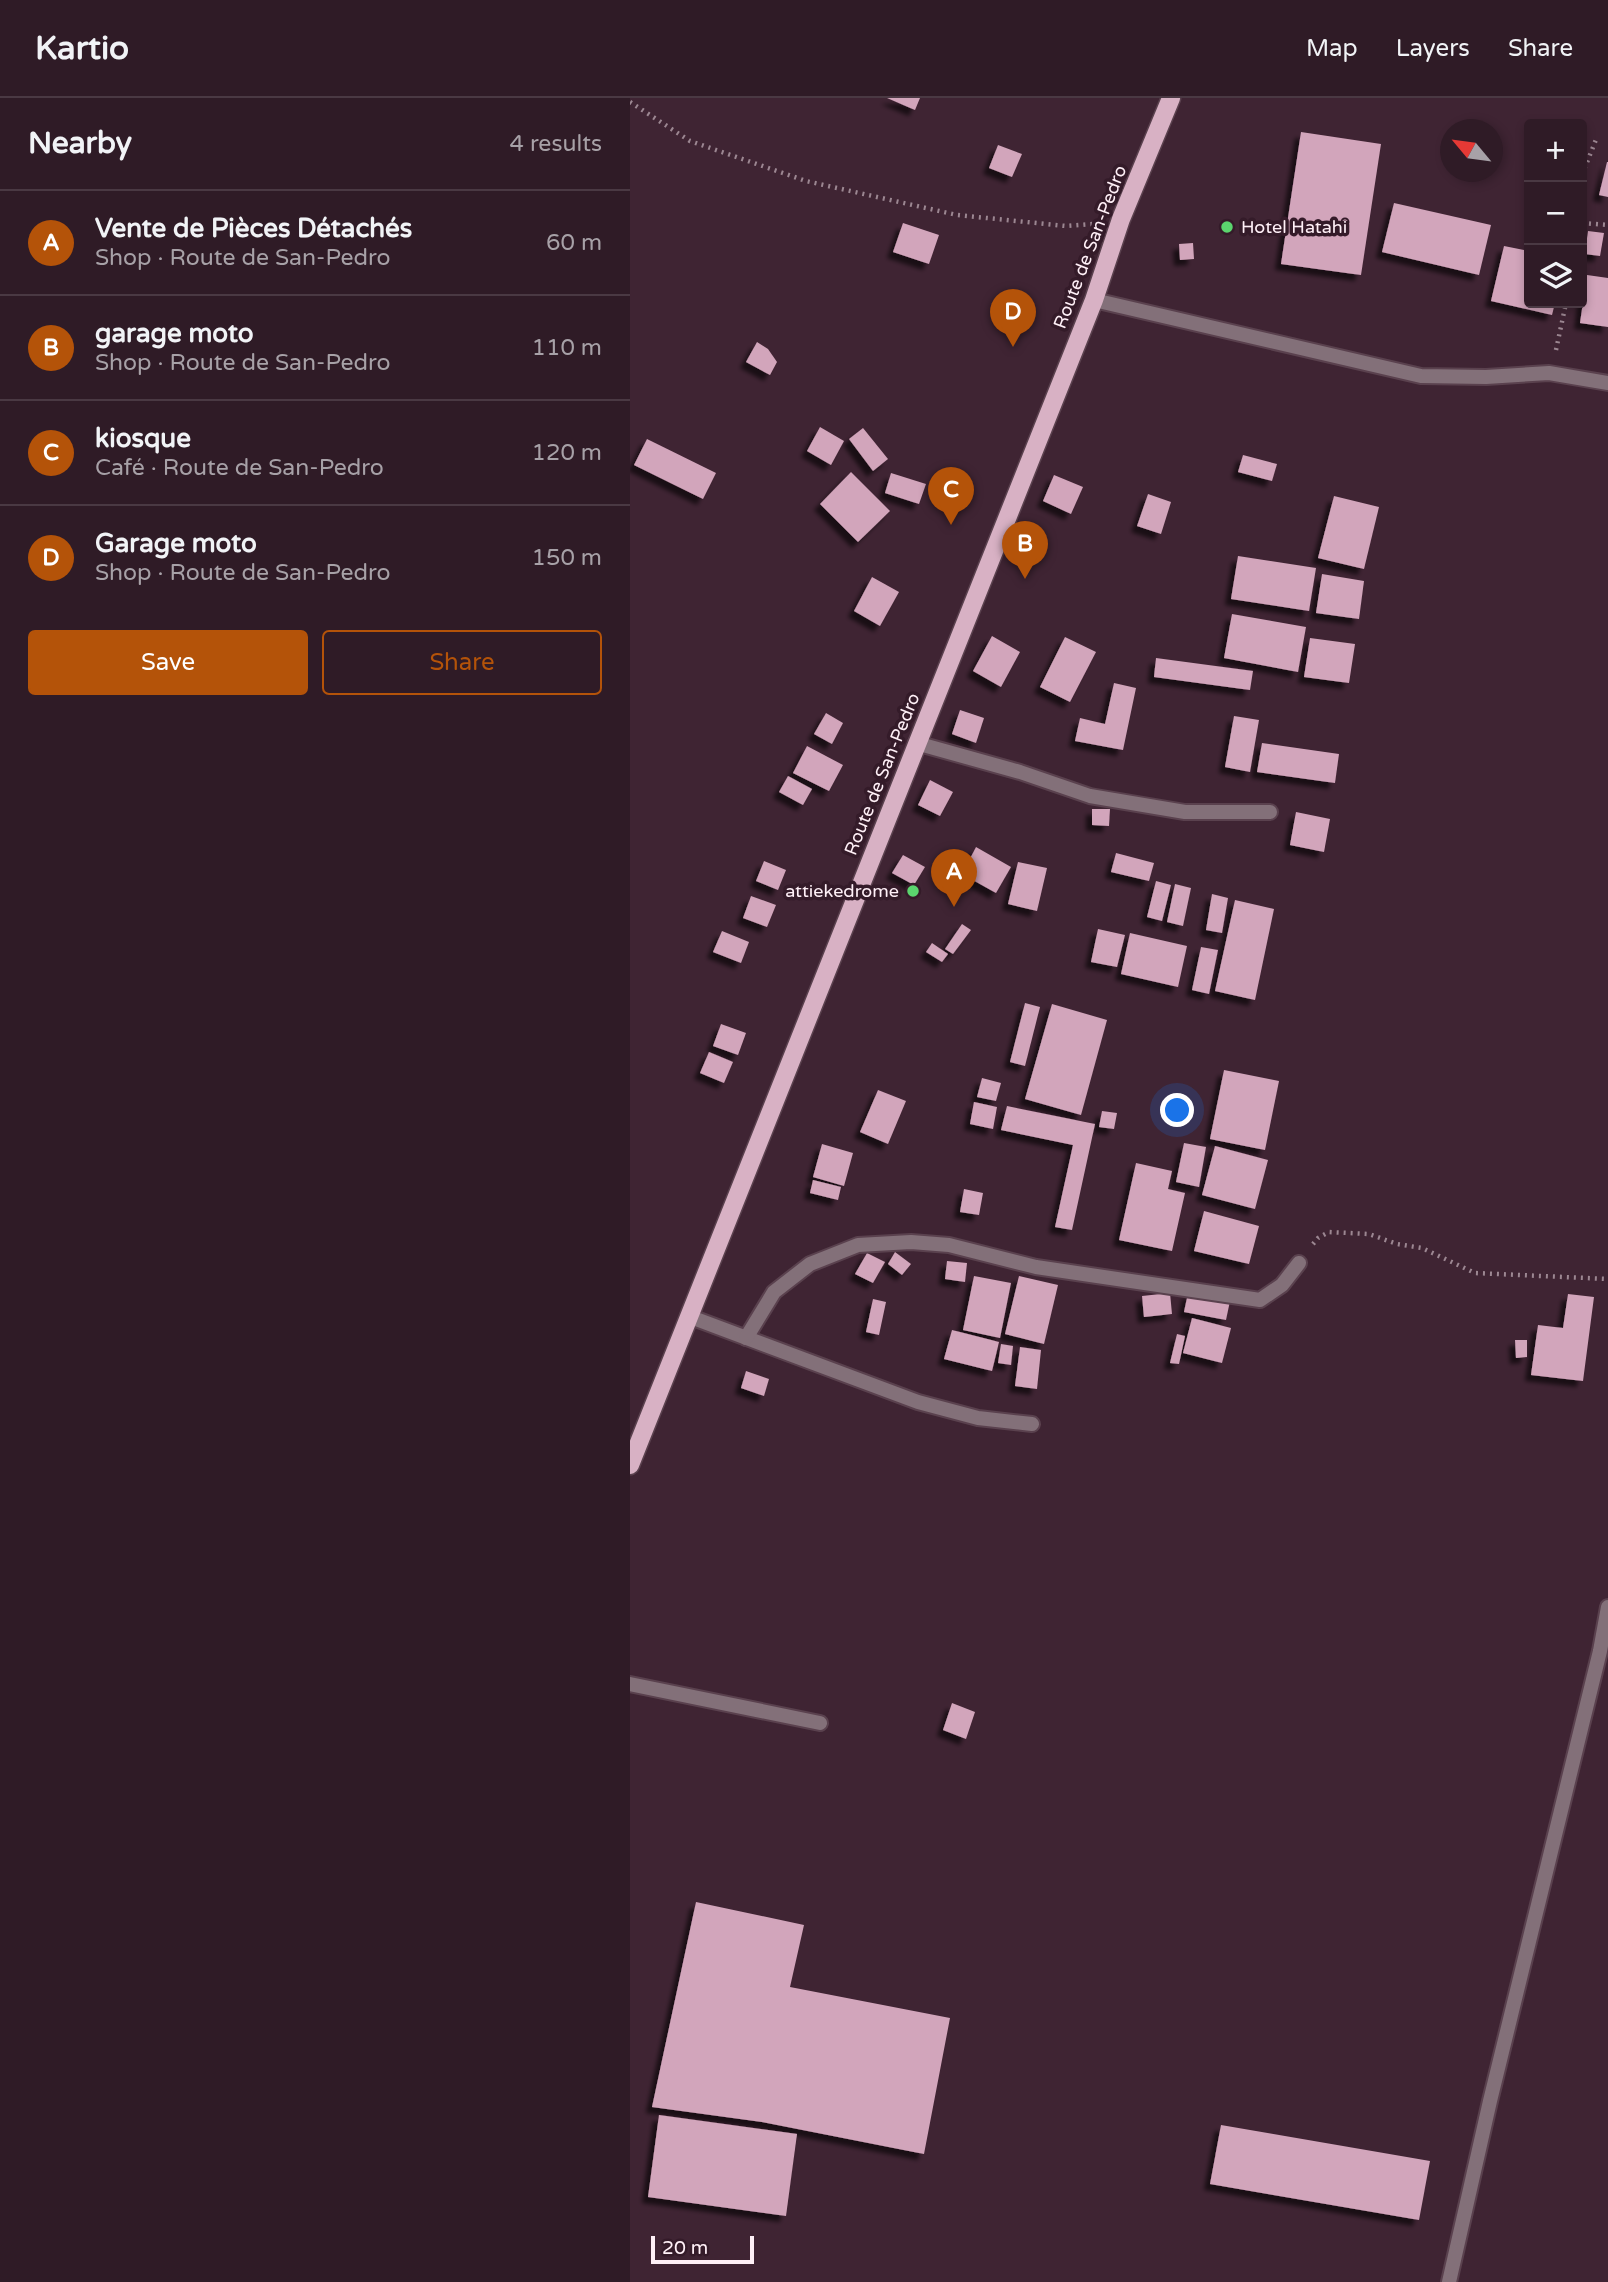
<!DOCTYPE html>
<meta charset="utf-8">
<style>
:root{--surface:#2f1b26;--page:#3b2832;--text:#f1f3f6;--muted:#a7a1a7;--line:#4a3943;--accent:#b45309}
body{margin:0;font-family:"Varela Round",sans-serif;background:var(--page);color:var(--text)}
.controls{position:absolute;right:21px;top:21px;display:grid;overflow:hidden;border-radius:7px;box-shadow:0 4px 10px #0003}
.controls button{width:63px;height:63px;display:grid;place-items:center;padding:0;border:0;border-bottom:2px solid var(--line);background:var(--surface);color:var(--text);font:35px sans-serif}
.compass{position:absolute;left:810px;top:21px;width:63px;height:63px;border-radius:50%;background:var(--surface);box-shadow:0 4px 10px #0003;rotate:299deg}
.scale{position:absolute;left:21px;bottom:18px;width:103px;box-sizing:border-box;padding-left:7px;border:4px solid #fff0f7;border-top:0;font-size:19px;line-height:24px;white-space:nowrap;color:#fff0f7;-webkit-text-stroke:5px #341b29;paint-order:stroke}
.you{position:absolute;left:548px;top:1013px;width:24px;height:24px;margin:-18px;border:5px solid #fff;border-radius:50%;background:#1a73e8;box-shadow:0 0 0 10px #1a73e833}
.badge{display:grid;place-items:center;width:46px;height:46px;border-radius:50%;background:var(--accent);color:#fff;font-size:23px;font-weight:700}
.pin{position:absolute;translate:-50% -58px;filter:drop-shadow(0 2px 4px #0008)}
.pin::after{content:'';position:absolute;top:37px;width:24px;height:21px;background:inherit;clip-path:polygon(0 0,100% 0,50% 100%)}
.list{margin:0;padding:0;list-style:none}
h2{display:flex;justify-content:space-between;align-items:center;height:91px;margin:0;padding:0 28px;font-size:30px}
h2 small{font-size:23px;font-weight:400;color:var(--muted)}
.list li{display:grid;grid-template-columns:46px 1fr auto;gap:21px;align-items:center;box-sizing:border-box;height:105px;padding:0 28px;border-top:2px solid var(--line)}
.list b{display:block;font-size:26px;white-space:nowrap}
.list p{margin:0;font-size:23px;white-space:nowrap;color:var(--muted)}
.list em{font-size:23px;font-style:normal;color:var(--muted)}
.actions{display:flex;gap:14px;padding:21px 28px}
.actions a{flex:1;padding:16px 0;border:2px solid var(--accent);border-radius:7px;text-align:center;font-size:24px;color:var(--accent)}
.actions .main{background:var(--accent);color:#fff}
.icon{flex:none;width:38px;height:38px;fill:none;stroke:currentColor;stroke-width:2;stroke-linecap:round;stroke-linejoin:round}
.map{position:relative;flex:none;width:978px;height:2184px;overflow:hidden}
header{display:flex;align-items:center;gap:42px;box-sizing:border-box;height:98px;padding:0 35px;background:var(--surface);border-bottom:2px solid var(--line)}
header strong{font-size:33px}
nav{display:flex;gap:38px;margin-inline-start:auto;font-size:24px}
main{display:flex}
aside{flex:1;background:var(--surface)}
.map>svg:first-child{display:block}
.building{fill:#d2a5bb;filter:url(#shadow)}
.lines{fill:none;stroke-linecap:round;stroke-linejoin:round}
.minor-casing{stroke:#5a414e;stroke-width:18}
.primary-casing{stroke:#5a414e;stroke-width:21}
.path{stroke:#9c8792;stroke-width:4.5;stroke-dasharray:2 5;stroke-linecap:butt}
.minor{stroke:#837079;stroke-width:14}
.primary{stroke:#d8b1c4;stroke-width:18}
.poi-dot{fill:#5bd56e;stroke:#341b29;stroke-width:2.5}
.labels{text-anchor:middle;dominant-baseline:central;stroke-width:7;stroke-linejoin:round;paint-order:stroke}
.poi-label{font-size:18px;fill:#fff0f7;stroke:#341b29;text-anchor:start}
.street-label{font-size:18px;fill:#fff0f7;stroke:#341b29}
</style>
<header>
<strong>Kartio</strong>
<nav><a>Map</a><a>Layers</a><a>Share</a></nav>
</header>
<main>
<aside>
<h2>Nearby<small>4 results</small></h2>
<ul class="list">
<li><span class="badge">A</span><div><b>Vente de Pièces Détachés</b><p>Shop · Route de San-Pedro</p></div><em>60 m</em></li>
<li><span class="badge">B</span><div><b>garage moto</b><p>Shop · Route de San-Pedro</p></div><em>110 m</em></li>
<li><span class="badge">C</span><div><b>kiosque</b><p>Café · Route de San-Pedro</p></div><em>120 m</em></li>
<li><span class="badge">D</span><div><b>Garage moto</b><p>Shop · Route de San-Pedro</p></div><em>150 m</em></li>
</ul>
<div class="actions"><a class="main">Save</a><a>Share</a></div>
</aside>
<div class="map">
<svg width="978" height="2184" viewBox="0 0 978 2184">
<defs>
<filter id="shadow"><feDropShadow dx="-6" dy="6" stdDeviation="2" flood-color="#0009"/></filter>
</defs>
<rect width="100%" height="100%" fill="#3f2433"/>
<g class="building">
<polygon points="257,0 290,0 285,12"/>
<polygon points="671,34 751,46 731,177 651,166"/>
<polygon points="368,47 392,56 382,79 359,70"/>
<polygon points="977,64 978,64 978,99 969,97"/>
<polygon points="764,105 861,127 849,177 752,154"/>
<polygon points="273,125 309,137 299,166 263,154"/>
<polygon points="958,133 974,135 970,158 955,156"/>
<polygon points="563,145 564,161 550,162 549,146"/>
<polygon points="874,148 899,153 899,205 925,205 922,217 861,203"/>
<polygon points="957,177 978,180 978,229 950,225"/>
<polygon points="127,244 138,251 147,264 140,277 116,264"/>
<polygon points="190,329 214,343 201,367 177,353"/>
<polygon points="233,330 258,361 243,373 219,341"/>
<polygon points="17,341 86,375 73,401 4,367"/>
<polygon points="613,357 647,366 642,383 608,374"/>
<polygon points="221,374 260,413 228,444 190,406"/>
<polygon points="261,375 296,386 289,406 255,395"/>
<polygon points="424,377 453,389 441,416 413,403"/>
<polygon points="325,384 340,393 332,408 317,400"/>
<polygon points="518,396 541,404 531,436 507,428"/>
<polygon points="704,398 749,409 734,471 688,460"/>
<polygon points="608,458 686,470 679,513 601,501"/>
<polygon points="692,476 734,483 729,521 686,515"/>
<polygon points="242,479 269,494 250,528 224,513"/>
<polygon points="602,516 676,529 668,574 594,560"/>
<polygon points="362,538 390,554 371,589 343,573"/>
<polygon points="435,539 466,554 440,604 410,589"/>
<polygon points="680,540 725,546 719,585 674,579"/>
<polygon points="526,560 623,573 620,592 524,579"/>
<polygon points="484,585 506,590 493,652 445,643 450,620 475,626"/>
<polygon points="330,612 354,620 346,645 322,636"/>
<polygon points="196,615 213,625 202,646 184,636"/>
<polygon points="604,618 629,622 620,674 595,669"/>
<polygon points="632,645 709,656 705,685 627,674"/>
<polygon points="177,648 213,667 199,693 163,675"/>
<polygon points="158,678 182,691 173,707 149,694"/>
<polygon points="300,682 323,694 310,718 288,707"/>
<polygon points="462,711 480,711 479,728 462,727"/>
<polygon points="666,714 700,721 694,754 660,747"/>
<polygon points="346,749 381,769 366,795 332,776"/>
<polygon points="486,755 524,765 519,783 481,774"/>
<polygon points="273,757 295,769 284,787 262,775"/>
<polygon points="134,763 156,772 148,792 126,783"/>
<polygon points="388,764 417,770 407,813 378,806"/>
<polygon points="526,783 541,787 532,823 517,819"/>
<polygon points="545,786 561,790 553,828 537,824"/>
<polygon points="582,796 598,800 592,835 576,832"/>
<polygon points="121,798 146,807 137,829 113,820"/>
<polygon points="605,802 644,811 625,902 585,893"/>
<polygon points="332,826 341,832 323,856 315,851"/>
<polygon points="468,831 495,837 487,869 461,864"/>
<polygon points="92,833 119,844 111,865 83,854"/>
<polygon points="500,835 557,848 548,889 491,876"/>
<polygon points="302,845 318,856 312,864 296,854"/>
<polygon points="571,849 588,852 579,896 562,892"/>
<polygon points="395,905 410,909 395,968 380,964"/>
<polygon points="422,906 477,922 451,1017 395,1001"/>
<polygon points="91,926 116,935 108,957 83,948"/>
<polygon points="79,954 103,964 94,985 70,975"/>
<polygon points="594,972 649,983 635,1052 580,1041"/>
<polygon points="352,980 371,985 366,1003 347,999"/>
<polygon points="248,992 276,1003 258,1046 230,1034"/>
<polygon points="344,1004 367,1009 363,1031 340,1026"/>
<polygon points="377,1008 465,1026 442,1132 425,1129 443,1047 371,1032"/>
<polygon points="472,1013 487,1015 484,1031 469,1029"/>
<polygon points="554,1045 576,1049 569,1089 546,1084"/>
<polygon points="192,1046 223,1055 214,1088 183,1079"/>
<polygon points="585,1048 638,1062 625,1111 572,1097"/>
<polygon points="506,1065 542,1073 538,1091 555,1095 542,1153 489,1142"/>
<polygon points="183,1082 211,1089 208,1102 180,1095"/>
<polygon points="334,1091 353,1095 349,1117 330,1114"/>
<polygon points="574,1113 629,1128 619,1166 564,1153"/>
<polygon points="265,1154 281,1166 272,1177 258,1166"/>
<polygon points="237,1155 255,1164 243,1185 225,1176"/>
<polygon points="317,1163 337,1165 335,1184 315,1181"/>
<polygon points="344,1178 381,1185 370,1240 333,1232"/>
<polygon points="389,1178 428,1187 414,1246 375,1236"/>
<polygon points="540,1195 542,1216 514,1219 512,1198"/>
<polygon points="558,1195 600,1203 596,1222 554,1214"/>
<polygon points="938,1196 964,1199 953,1283 901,1277 908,1227 933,1230"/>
<polygon points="243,1201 256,1204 249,1237 236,1234"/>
<polygon points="562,1220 601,1230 592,1265 553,1255"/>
<polygon points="322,1232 369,1244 362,1273 314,1261"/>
<polygon points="547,1236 555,1238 549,1266 540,1265"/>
<polygon points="885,1242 897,1242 897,1259 886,1260"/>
<polygon points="371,1246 383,1248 381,1267 368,1265"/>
<polygon points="390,1249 411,1252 407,1291 385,1288"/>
<polygon points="116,1273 139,1281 134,1298 111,1290"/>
<polygon points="322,1605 345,1614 336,1641 313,1632"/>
<polygon points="66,1804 174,1827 160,1889 320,1920 294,2056 132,2024 22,2009"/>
<polygon points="29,2017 167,2036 156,2118 18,2099"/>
<polygon points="591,2027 800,2063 789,2122 580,2086"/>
</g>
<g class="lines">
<defs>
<g id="minor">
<polyline points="464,202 791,278 856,279 919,275 978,285"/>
<polyline points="286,645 390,674 460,698 555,714 640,714"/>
<polyline points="58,1218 288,1304 348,1320 402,1326"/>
<polyline points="116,1240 144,1194 180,1166 228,1147 281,1144 319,1147 406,1169 630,1202 652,1187 669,1165"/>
<polyline points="0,1586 190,1625"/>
<polyline points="819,2184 860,2003 970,1553 978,1509"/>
</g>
<polyline id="primary" points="0,1367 464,202 491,121 541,0"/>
</defs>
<use href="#minor" class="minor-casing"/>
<use href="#primary" class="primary-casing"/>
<g class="path">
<polyline points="0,4 60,43 176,83 327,117 436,128 463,126"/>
<polyline points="952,77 967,39"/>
<polyline points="952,125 978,127"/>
<polyline points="926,252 936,205"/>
<polyline points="683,1146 688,1140 699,1134 739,1136 767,1146 792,1150 845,1175 978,1181"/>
</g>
<use href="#minor" class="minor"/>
<use href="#primary" class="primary"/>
</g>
<g class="poi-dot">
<circle cx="597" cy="129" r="7"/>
<circle cx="283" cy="793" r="7"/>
</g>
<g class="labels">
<g class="poi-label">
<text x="611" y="129">Hotel Hatahi</text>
<text x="269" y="793" text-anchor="end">attiekedrome</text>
</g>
<g class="street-label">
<text transform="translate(460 149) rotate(-69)">Route de San-Pedro</text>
<text transform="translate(252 676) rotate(-68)">Route de San-Pedro</text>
</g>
</g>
</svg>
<div class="controls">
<button>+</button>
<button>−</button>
<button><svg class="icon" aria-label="layers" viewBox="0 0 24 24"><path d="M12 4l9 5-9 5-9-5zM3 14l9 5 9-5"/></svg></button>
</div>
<svg class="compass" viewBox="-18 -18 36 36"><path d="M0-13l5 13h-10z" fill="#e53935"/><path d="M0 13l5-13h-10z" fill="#a7a1a7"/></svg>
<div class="scale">20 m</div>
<div class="you"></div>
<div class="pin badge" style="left:324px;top:809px">A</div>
<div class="pin badge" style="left:395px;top:481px">B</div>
<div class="pin badge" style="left:321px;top:427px">C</div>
<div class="pin badge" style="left:383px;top:249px">D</div>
</div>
</main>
